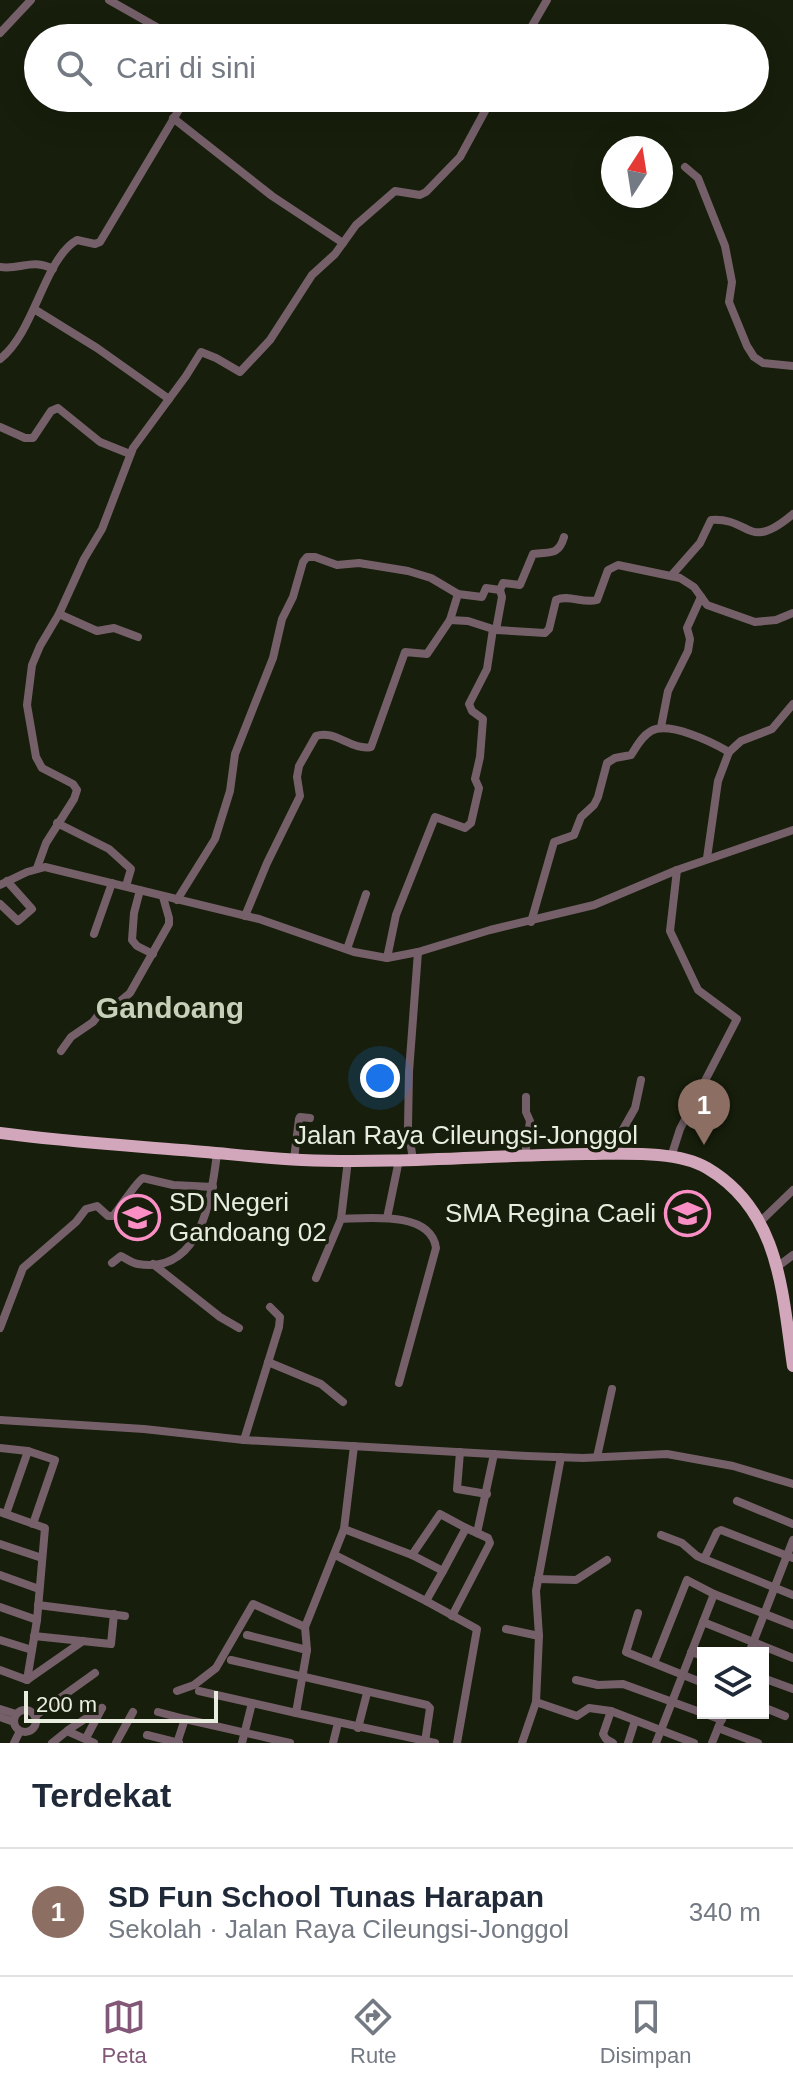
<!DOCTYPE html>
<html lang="id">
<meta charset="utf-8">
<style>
:root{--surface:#fff;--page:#f2f2f3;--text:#1f2937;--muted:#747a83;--line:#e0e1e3;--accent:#825777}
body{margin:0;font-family:Helvetica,sans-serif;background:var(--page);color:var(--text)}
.controls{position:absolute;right:24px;bottom:24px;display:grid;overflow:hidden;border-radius:0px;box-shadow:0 8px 32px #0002}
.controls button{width:72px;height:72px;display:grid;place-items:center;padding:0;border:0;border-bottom:2px solid var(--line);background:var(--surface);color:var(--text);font:40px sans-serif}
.compass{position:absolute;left:601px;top:136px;width:72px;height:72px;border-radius:50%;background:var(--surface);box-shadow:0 8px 32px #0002;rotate:12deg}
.scale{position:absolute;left:24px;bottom:20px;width:194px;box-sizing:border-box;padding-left:8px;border:4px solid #e8ede0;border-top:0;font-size:22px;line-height:28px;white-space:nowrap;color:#e8ede0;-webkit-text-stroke:6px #171e0b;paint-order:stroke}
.you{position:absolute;left:380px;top:1078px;width:28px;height:28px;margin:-20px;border:6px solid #fff;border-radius:50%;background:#1a73e8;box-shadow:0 0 0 12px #1a73e833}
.badge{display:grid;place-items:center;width:52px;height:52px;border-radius:50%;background:var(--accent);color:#fff;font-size:26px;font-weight:700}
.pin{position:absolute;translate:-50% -66px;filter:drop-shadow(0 2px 4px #0008)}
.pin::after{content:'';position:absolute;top:42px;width:28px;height:24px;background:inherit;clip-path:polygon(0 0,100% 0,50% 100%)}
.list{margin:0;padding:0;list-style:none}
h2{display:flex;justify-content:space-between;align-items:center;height:104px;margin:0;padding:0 32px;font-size:34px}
h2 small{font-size:26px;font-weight:400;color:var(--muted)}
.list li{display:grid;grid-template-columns:52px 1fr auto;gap:24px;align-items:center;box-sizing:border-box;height:128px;padding:0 32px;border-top:2px solid var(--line)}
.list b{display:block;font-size:30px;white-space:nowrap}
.list p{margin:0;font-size:26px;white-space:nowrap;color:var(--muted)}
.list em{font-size:26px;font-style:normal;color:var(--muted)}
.icon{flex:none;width:44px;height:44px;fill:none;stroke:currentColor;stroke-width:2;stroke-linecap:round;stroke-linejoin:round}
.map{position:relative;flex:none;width:793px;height:1743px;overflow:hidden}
.search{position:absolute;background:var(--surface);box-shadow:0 8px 32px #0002;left:24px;right:24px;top:24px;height:88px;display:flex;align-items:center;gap:20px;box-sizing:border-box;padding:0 28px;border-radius:44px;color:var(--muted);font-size:30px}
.sheet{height:232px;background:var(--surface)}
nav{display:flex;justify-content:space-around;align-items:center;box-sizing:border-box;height:112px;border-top:2px solid var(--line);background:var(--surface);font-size:22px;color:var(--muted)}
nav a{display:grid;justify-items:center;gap:4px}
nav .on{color:var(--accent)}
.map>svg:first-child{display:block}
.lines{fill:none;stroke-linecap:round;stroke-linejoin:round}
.minor{stroke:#75606a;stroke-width:8}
.primary{stroke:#d2a7bb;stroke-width:12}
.labels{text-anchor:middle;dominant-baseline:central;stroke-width:7;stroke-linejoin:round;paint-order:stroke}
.street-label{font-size:26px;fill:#e8ede0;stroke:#171e0b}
.poi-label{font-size:26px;fill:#e8ede0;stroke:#171e0b;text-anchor:start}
.quarter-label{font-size:30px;font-weight:bold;fill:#c7d0b8;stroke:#171e0b}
</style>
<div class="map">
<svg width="793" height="1743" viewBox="0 0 793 1743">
<rect width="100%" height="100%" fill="#171e0b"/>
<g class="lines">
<g class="minor">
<polyline points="109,0 176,38"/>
<polyline points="0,33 31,0"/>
<polyline points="525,38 547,0"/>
<polyline points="173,118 272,196 343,243"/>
<polyline points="685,167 698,178 725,246 732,282 729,302 747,346 754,357 763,363 793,366"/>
<path d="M0,267C21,270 32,258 53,269"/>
<polyline points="34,309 97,348 169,399"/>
<path d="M0,359C35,332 44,259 77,240L95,244L100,242L186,98"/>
<polyline points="0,427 25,438 33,438 51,411 58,408 100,442 130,454"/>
<path d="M671,576L700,543L711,520C751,517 747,553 793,514"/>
<polyline points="59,614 97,631 114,628 138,637"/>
<path d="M450,620L468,621L496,630L545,633L549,629L556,600C569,594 583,604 597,600L608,570L618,565L680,578L694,587L707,605L755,622L776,620L793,613"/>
<polyline points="496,630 502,597 500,590"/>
<polyline points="661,727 668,691 688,651 690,639 687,628 701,597"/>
<polyline points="729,752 741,741 772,729 793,704"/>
<polyline points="57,823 109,849 131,869 126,886"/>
<polyline points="37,868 46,843 74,799 77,790 73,784 42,768 36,757 27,705 32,665 40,646 59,614 84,559 102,529 133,448 186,376 201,352 216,358 240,372 270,340 312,275 335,254 356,225 395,191 420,195 426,192 460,157 492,98"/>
<polyline points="0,885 27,872 45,867 259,919 354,952 387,958 418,952 490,930 594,905 677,870 793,830"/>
<polyline points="140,890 134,913 132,940 137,946 153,954"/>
<polyline points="177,900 215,839 230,791 235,754 273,658 282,619 293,597 303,562 307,557 315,557 337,565 359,563 408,571 431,578 458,594"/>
<polyline points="0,904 18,921 32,909 7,881"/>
<path d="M245,916L267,863L300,796L297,777L299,766L316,736C334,729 352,751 371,747L405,652L427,654L450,620L458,594L482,597L486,588L500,590L503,583L520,585L533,554C549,551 558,557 564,537"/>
<path d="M531,922L554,842L574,835L581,817L594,805L598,797L607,763L615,758L631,755C637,746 641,737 651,731C669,721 712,742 729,752L718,781L707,858"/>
<polyline points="94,934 112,883"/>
<polyline points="347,949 366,894"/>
<polyline points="387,958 396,915 435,817 465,828 471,823 479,788 475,779 480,757 483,719 472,711 469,704 487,669 493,629"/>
<polyline points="61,1051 71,1037 93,1022 103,1009 118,1003 130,993 169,924 169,918 163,897"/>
<polyline points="609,1154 635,1108 641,1080"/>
<polyline points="525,1155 530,1121 526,1112 526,1097"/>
<polyline points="671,1157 680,1129 737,1019 698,990 670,931 677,870"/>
<polyline points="294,1159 299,1119 300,1117 310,1118"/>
<polyline points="413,1160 408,1127 409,1072 418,952"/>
<polyline points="387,1218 399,1160"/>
<polyline points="341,1219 348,1160"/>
<polyline points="760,1222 793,1190"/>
<path d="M112,1263L121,1256C127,1259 132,1263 138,1264C201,1275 212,1197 217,1153"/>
<polyline points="153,1264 220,1317 239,1328"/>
<polyline points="777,1267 793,1255"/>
<path d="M316,1278L341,1219C369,1218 431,1211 436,1248L399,1383"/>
<path d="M0,1328L23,1268L76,1222L86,1209L97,1206L108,1216H113C120,1208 137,1181 143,1178L173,1185L213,1187"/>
<polyline points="268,1362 321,1384 343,1402"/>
<polyline points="0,1420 144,1429 244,1440 527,1456 583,1458 667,1454 733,1466 793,1484"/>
<polyline points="244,1440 279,1327 280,1317 270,1307"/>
<polyline points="0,1448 28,1451 55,1460 33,1524"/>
<polyline points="460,1452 457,1489 487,1494"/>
<polyline points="597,1457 612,1389"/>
<polyline points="737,1501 793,1524"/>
<polyline points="0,1512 45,1528 37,1620 27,1680"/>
<polyline points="6,1514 28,1451"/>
<polyline points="344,1529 412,1555 443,1571 466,1528 477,1533 494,1454"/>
<polyline points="661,1535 682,1543 697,1556 704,1559"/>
<polyline points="0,1544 42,1558"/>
<polyline points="335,1555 426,1601"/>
<polyline points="412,1555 440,1514 466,1528"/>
<polyline points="793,1558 721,1530 717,1532 704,1559 793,1595"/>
<polyline points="443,1571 426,1601 477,1629 457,1743"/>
<polyline points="0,1575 39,1589"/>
<polyline points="538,1579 576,1580 607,1560"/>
<polyline points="38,1605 125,1616"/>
<polyline points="0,1607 37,1620"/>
<polyline points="638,1613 626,1652 703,1683"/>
<polyline points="452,1616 490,1543 488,1538 477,1533"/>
<polyline points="703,1622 793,1658"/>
<polyline points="506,1629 539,1636"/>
<polyline points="247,1635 307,1650 296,1713 435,1743"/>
<polyline points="34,1636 111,1644 114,1614"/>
<polyline points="0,1640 32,1650"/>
<polyline points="307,1650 305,1627 344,1529 354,1446"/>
<polyline points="691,1652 703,1656"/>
<polyline points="749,1653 793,1540"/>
<polyline points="231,1660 427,1705 430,1708 425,1742"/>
<polyline points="654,1663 687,1580 714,1594"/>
<polyline points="0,1670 27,1680 83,1641"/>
<polyline points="763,1678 793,1689"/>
<polyline points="576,1680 598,1685 623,1684 722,1720"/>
<polyline points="177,1691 194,1685 216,1668 253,1604 305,1627"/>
<polyline points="199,1691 296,1713"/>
<polyline points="536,1702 577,1716 589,1708 611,1711 694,1743"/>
<polyline points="763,1707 785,1716"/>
<polyline points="0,1709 16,1714"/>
<circle cx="25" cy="1721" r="11"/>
<polyline points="611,1711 603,1734 606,1739 613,1743"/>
<polyline points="158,1712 185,1719"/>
<polyline points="35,1716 95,1673"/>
<polyline points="0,1717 14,1722"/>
<polyline points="358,1728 367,1693"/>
<polyline points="718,1728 758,1743"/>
<polyline points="68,1730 102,1708"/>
<polyline points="147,1735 179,1743"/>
<polyline points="86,1738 102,1708"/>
<polyline points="14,1743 20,1731"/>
<polyline points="52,1743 67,1731 94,1743"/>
<polyline points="116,1743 133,1712"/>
<polyline points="177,1743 185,1719 290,1743"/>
<polyline points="242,1743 252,1703"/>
<polyline points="333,1743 338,1723"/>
<polyline points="522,1743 536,1702 539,1636 536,1591 561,1457"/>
<polyline points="628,1743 635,1721"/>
<polyline points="656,1743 714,1594 793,1625"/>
<polyline points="712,1743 724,1713"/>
</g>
<path class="primary" d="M0,1133C60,1141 121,1145 181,1150C222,1153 262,1158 302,1160C397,1164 492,1155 587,1154C622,1154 677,1150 707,1168C780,1211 782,1292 793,1366"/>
</g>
<defs>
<symbol id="school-ring" viewBox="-11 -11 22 22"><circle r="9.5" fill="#171e0b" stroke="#fa8fc6" stroke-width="1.5"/><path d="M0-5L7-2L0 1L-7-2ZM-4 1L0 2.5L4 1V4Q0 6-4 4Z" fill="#fa8fc6"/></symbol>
</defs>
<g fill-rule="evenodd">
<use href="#school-ring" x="662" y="1188" width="51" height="51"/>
<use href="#school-ring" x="112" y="1192" width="51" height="51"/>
</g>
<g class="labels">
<g class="street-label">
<text x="466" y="1135">Jalan Raya Cileungsi-Jonggol</text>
</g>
<g class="poi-label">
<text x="169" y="1202">SD Negeri<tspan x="169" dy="30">Gandoang 02</tspan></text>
<text x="656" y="1213" text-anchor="end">SMA Regina Caeli</text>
</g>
<g class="quarter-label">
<text x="170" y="1007">Gandoang</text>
</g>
</g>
</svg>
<div class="controls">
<button><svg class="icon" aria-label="layers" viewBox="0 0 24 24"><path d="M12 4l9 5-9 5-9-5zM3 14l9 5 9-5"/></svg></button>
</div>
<svg class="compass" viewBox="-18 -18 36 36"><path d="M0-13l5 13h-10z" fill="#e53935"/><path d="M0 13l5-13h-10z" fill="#747a83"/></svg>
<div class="scale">200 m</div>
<div class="you"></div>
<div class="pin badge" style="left:704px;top:1145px;background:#8d6e63">1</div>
<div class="search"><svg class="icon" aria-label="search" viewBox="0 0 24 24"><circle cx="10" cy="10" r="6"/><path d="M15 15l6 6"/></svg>Cari di sini</div>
</div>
<section class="sheet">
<h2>Terdekat<small></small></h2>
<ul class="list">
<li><span class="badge" style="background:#8d6e63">1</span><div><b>SD Fun School Tunas Harapan</b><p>Sekolah · Jalan Raya Cileungsi-Jonggol</p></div><em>340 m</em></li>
</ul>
</section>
<nav>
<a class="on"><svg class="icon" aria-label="map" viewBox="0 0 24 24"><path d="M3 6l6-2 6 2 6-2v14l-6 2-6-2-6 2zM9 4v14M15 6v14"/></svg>Peta</a>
<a><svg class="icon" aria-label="directions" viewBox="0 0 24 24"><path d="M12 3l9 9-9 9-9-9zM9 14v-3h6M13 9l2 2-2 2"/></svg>Rute</a>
<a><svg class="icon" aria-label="saved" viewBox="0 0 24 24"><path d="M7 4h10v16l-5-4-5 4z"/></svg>Disimpan</a>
</nav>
